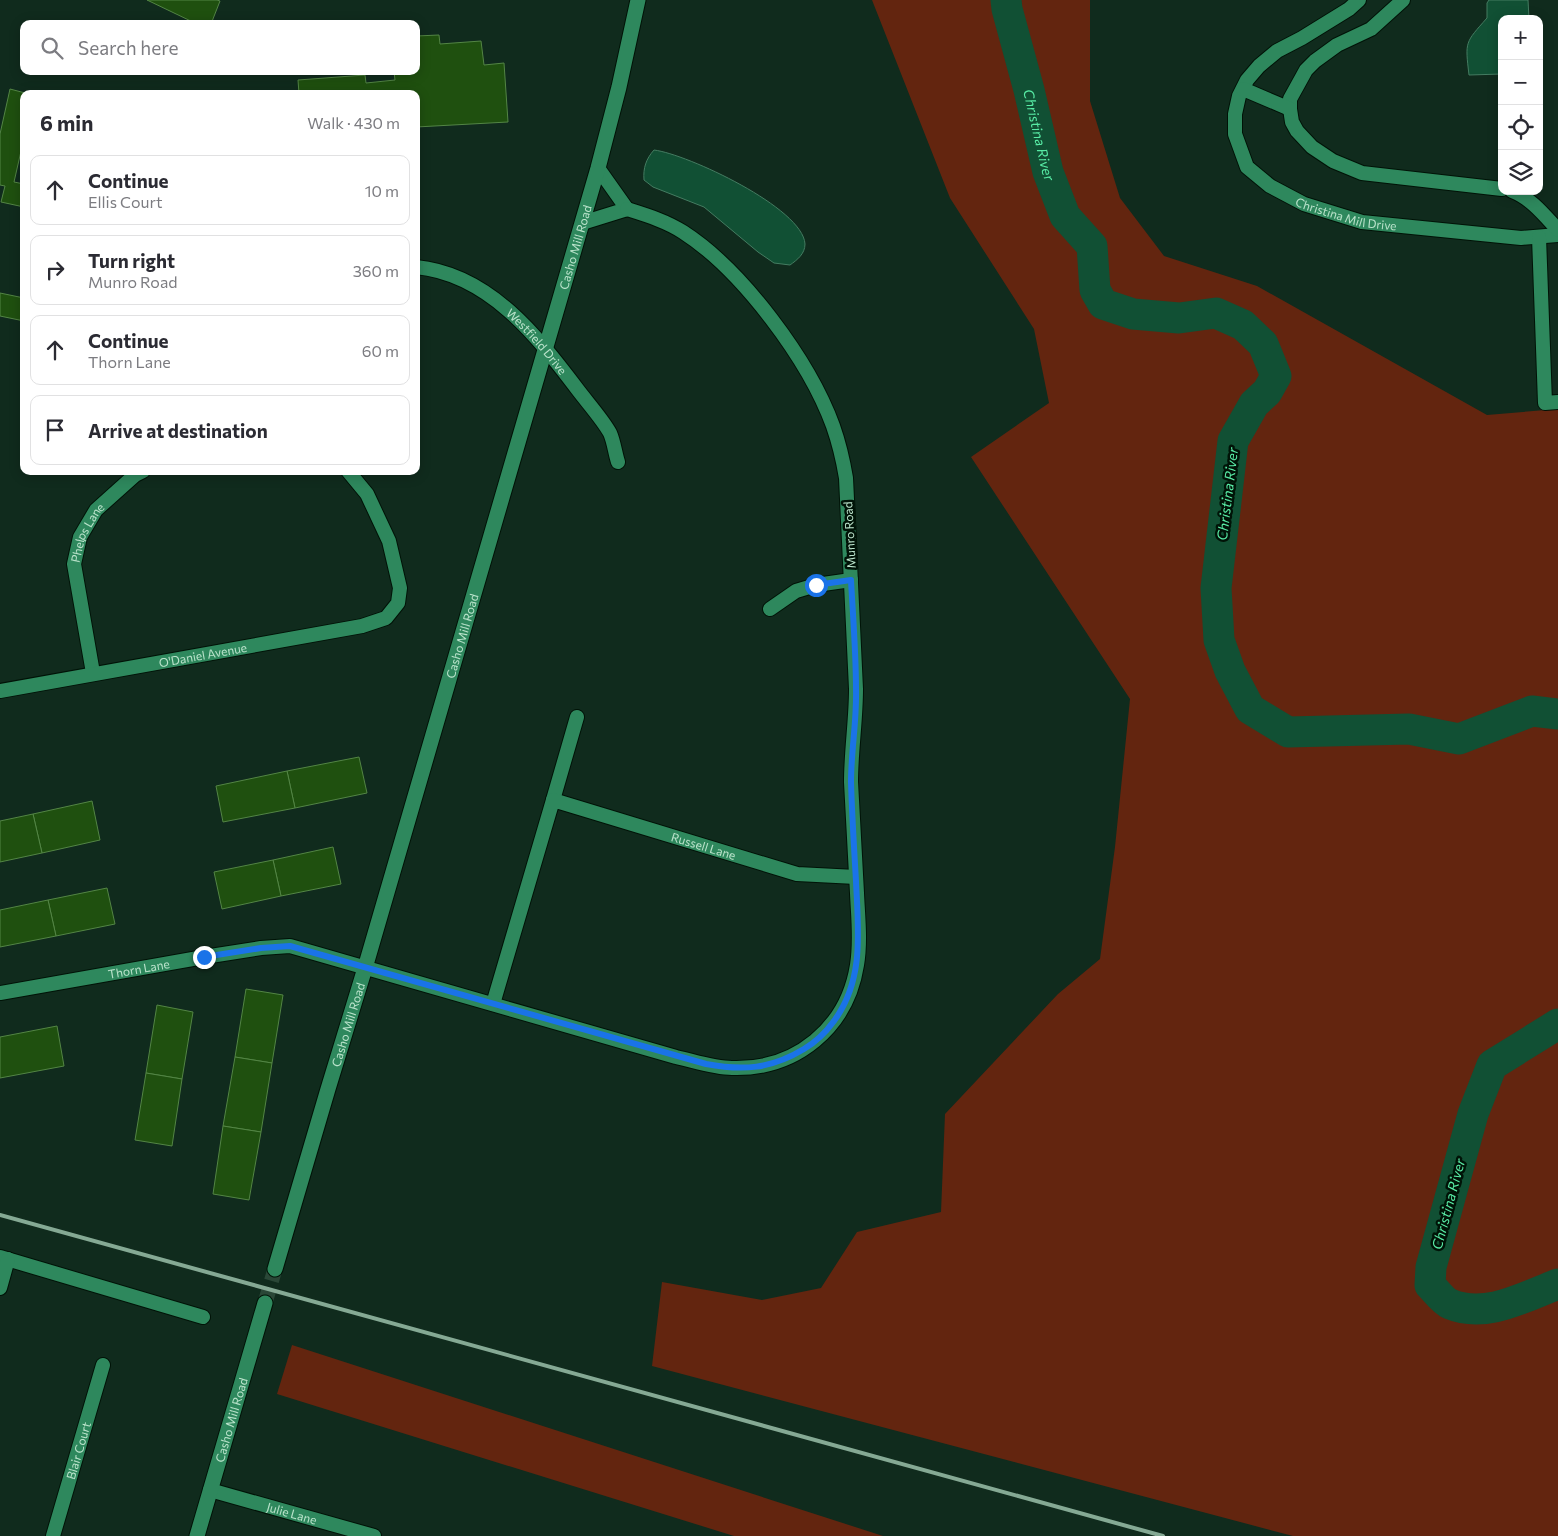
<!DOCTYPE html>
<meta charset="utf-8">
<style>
:root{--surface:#fff;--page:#f7f7f7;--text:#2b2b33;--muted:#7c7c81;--line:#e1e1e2}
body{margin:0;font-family:Commissioner,sans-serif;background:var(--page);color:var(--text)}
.controls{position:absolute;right:15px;top:15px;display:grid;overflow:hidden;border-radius:10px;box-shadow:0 2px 12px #0003}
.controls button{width:45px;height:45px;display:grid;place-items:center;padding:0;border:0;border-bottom:1px solid var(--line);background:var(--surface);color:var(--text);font:25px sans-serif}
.stop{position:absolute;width:15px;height:15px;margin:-11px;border:4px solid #1a73e8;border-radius:50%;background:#fff}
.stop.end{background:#1a73e8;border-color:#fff;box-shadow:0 1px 5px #0008}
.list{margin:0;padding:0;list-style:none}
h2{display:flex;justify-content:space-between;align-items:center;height:65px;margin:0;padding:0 20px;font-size:21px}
h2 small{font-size:16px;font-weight:400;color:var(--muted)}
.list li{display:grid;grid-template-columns:32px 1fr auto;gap:15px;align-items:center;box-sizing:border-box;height:70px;margin:0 10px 10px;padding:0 10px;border:1px solid var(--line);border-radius:10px}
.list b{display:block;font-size:19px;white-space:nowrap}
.list p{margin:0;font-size:16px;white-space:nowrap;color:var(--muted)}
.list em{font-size:16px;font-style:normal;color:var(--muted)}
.icon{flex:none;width:28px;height:28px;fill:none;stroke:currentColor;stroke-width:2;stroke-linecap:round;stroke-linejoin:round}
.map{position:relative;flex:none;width:1558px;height:1536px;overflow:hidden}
.search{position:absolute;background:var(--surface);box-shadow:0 2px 12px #0003;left:20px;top:20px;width:400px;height:55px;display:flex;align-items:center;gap:12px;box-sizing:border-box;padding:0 18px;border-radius:10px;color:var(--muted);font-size:19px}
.panel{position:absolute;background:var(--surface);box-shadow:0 2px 12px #0003;left:20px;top:90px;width:400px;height:385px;border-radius:10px}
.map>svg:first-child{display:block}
.green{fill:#63250f}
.water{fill:#115034;stroke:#447c61}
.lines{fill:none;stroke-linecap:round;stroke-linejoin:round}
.river{stroke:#115034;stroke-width:31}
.building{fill:#1f500f;stroke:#538545}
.tertiary-tunnel{stroke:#2a4737;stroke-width:15;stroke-dasharray:15 8;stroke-linecap:butt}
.minor-casing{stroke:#001307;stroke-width:16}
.tertiary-casing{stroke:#001307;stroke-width:17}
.minor{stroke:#2e885d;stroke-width:14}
.tertiary{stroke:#2e885d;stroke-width:15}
.rail{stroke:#85a994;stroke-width:4}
.route{stroke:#1a73e8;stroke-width:6}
.labels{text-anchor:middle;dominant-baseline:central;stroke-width:5;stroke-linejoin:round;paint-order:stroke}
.street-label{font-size:12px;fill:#bae3cb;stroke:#001307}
.water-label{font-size:14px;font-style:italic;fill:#58eba5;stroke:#001307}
</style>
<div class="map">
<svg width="1558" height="1536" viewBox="0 0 1558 1536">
<rect width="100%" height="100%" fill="#102b1d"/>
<g class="green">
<polygon points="872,0 1090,0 1090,101 1120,198 1164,256 1257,286 1487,415 1558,409 1558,1536 1293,1536 652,1366 662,1282 762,1300 821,1288 857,1232 941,1212 945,1114 1058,994 1100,959 1115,847 1130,699 971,457 1049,403 1034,329 950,198"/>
<polygon points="292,1345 883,1536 734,1536 277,1394"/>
</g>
<g class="water">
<path d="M1489,0H1528L1529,19H1502V74L1469,75C1465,41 1465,43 1487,18V3Z"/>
<path d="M654,150C687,154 803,208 805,244C805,254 797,260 790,265L774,263L758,252L704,207L653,187L644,180C643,168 646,159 654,150Z"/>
</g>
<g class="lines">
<g class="river">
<path id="s1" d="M1006,0L1007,9L1029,90L1048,172L1065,216L1092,246L1095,290L1103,304L1133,314L1179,318L1216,313L1243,325L1263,344L1276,376L1267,392L1254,404L1233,441L1216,588L1219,640L1230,671L1250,709L1288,732L1409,729L1459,739L1532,711L1558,714"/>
<path d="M1558,1024L1492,1065L1473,1114L1431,1267L1430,1285C1436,1291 1443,1301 1450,1304C1486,1319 1524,1297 1558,1284"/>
</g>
</g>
<g class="building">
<polygon points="147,0 217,0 220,1 211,24 197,24"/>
<polygon points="439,35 440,44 481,41 484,65 504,63 508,122 416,127 416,94 299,94 298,80 365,75 366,83 395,80 394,71 416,71 416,36"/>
<polygon points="10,89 29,94 24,94 24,138 14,182 24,184 24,207 1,202 5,186 0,185 0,134"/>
<polygon points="0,293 24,298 24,321 0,316"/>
<polygon points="359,757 367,793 295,808 287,771"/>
<polygon points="287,771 295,808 223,822 216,786"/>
<polygon points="92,801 100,840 42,853 33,814"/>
<polygon points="33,814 42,853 0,862 0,821"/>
<polygon points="333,847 341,884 281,896 273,860"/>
<polygon points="273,860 281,896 222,909 214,872"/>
<polygon points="107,888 115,924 56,936 48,900"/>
<polygon points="48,900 56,936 0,947 0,910"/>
<polygon points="246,989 283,995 272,1063 235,1057"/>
<polygon points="157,1005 193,1012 182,1079 146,1073"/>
<polygon points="57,1026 64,1066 0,1078 0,1037"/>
<polygon points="235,1057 272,1063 261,1132 223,1126"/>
<polygon points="146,1073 182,1079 172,1146 135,1140"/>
<polygon points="223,1126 261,1132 249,1200 213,1194"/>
</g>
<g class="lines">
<polyline class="tertiary-tunnel" points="265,1303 275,1269"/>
<defs>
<g id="minor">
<path id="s2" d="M1359,0L1349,9L1302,38L1277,51L1259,66L1247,80L1239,96L1235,114V134L1247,167L1270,186L1304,204L1362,222L1521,238L1558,235"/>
<polyline points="1403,0 1371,29 1337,45 1315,61 1306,70 1290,99 1290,109 1292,122 1297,131 1312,147 1333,161 1362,173 1502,189"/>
<polyline points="1243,89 1290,109"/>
<path d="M1512,191C1531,198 1545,216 1558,230"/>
<polyline points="582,223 627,209 598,168"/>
<polyline points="1539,237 1545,403 1558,402"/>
<path id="s3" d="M416,267C489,274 537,336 578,390C587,402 603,420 610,433C614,442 615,453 618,462"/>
<polyline points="770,609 796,591 816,585 851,580"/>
<path id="s4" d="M93,673L74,564L80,537L96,510L135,475L143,471"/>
<path id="s5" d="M0,691L362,626L386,618L398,603L400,588L389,541L367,494L348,471"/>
<polyline points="553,800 577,717"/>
<path id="s6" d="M0,993L204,957L261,948L290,946L676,1057C694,1061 714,1068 732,1068C796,1070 847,1028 857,965C861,941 858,917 857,893C855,856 853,819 851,782C851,751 856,720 856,689L846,478C843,460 839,443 833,426C809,360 742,270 683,232C666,221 646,215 627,209"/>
<path id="s7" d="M493,1004L553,800L797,874L856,877"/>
<polyline points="0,1257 203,1317"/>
<polyline points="0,1288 8,1259"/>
<path id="s8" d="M210,1490L374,1536"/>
<path id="s9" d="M53,1536L103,1365"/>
</g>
<g id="tertiary">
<path id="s10" d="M275,1269L328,1089L365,968L598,168L619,87L638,0"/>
<path id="s11" d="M197,1536L265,1303"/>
</g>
</defs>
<use href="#minor" class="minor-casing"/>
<use href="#tertiary" class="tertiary-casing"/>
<use href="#minor" class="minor"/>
<use href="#tertiary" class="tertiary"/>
<polyline class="rail" points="0,1215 1163,1536"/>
</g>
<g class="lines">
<path class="route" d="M204,957L261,948L290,946L706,1064C743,1071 771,1069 804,1049C816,1042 826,1032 834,1021C865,979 858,929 856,881C854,848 852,815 851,782C851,751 857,720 856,689C856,653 853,617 851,580L816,585"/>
</g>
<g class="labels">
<g class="street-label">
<text stroke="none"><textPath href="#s2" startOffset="342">Christina Mill Drive</textPath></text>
<text stroke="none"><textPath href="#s10" startOffset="1065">Casho Mill Road</textPath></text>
<text stroke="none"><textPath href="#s3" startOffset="146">Westfield Drive</textPath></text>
<text stroke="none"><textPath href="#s4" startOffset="145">Phelps Lane</textPath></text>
<text transform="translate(849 535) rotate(-93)">Munro Road</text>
<text stroke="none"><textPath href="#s10" startOffset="660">Casho Mill Road</textPath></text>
<text stroke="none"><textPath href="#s5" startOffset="206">O'Daniel Avenue</textPath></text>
<text stroke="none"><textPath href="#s7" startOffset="370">Russell Lane</textPath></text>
<text stroke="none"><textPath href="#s6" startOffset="141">Thorn Lane</textPath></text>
<text stroke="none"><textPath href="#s10" startOffset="255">Casho Mill Road</textPath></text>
<text stroke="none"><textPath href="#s11" startOffset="121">Casho Mill Road</textPath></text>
<text stroke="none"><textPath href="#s9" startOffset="89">Blair Court</textPath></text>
<text stroke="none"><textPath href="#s8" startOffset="85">Julie Lane</textPath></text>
</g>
<g class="water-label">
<text stroke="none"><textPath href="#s1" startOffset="139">Christina River</textPath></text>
<text transform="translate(1227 494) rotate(-83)">Christina River</text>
<text transform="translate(1448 1204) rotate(-75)">Christina River</text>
</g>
</g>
</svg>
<div class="controls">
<button>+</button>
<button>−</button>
<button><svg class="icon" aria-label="locate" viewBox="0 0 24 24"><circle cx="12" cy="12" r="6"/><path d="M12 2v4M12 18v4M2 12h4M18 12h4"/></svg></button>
<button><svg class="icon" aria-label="layers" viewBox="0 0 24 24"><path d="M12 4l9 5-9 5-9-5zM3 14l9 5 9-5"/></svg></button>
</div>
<div class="stop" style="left:816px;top:585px"></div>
<div class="stop end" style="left:204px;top:957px"></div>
<div class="search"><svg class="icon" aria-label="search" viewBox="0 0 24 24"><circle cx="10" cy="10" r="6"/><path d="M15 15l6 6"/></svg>Search here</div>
<section class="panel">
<h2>6 min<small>Walk · 430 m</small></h2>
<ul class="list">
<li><svg class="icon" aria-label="ahead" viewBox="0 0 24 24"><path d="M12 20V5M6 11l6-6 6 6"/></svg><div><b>Continue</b><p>Ellis Court</p></div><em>10 m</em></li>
<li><svg class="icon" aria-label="right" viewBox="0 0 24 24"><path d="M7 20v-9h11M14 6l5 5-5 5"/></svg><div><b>Turn right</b><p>Munro Road</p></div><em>360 m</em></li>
<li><svg class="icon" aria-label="ahead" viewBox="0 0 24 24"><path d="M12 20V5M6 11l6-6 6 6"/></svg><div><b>Continue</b><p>Thorn Lane</p></div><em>60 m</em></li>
<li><svg class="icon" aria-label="arrive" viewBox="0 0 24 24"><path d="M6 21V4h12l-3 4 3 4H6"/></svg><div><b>Arrive at destination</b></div></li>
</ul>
</section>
</div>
